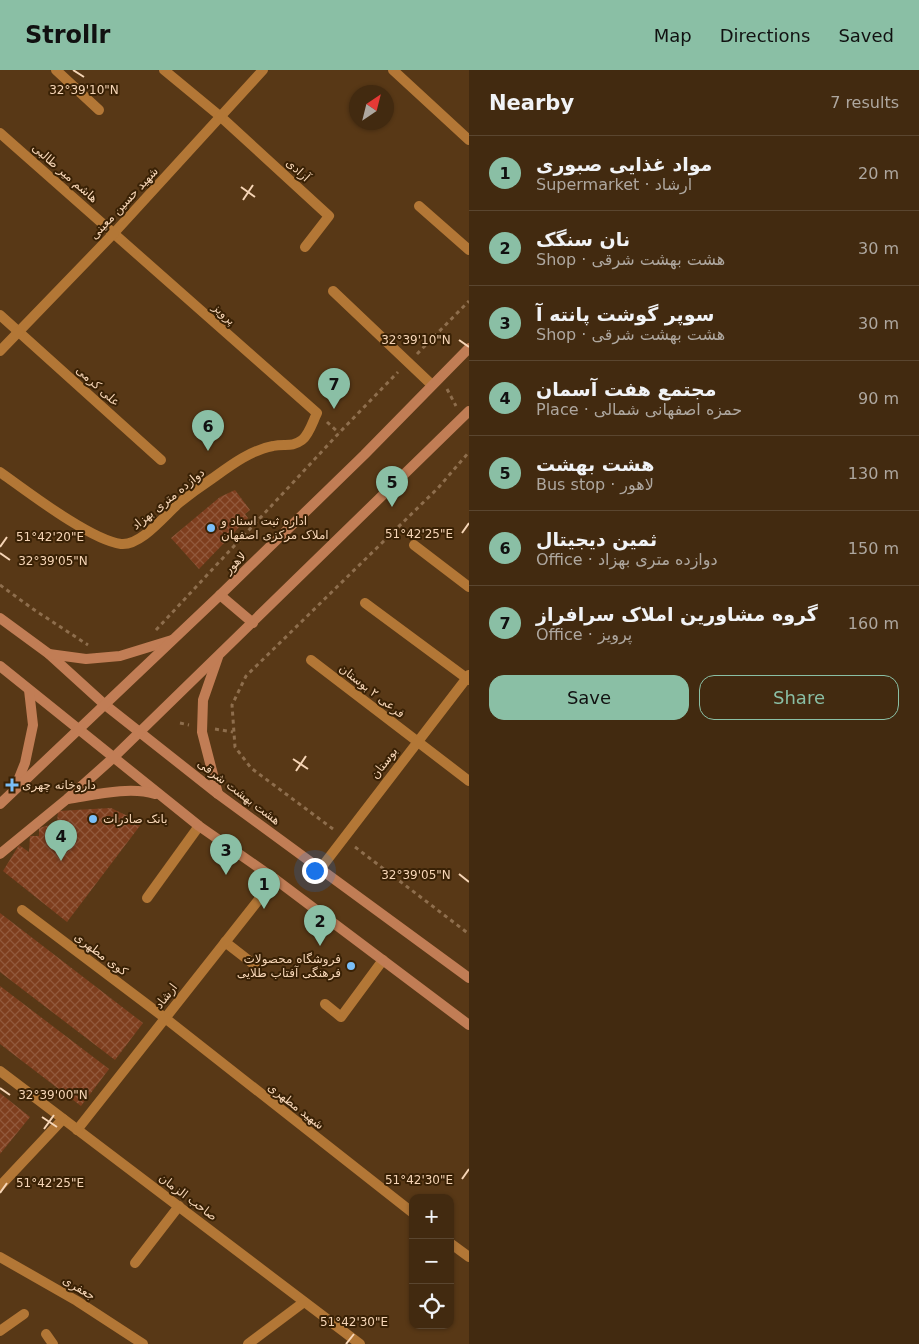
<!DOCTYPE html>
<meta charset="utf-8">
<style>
:root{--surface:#422a10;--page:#4c361e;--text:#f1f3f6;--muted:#aea79f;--line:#5a4630;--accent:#8abfa5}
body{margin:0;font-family:"DejaVu Sans",Vazirmatn,sans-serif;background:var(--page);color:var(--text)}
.controls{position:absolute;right:15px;bottom:15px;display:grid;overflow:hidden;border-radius:10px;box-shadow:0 1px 4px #0004}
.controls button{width:45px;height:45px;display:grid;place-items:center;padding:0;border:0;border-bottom:1px solid var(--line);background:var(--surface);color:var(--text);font:25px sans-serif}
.compass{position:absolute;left:349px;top:15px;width:45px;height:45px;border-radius:50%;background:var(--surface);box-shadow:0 1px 4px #0004;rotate:35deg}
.you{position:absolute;left:314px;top:800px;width:18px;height:18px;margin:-12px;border:4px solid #fff;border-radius:50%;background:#1a73e8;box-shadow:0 0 0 8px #1a73e833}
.badge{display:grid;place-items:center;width:32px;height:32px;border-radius:50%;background:var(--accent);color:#111;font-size:16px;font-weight:700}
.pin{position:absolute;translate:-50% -41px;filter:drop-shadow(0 1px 2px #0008)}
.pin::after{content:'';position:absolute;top:26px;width:18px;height:15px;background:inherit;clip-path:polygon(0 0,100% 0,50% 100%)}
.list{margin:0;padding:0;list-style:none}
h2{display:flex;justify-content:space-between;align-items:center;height:65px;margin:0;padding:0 20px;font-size:21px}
h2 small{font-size:16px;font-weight:400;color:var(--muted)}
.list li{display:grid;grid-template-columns:32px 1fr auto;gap:15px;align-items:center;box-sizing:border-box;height:75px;padding:0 20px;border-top:1px solid var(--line)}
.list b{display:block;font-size:19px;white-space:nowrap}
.list p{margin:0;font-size:16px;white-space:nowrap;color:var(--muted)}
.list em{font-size:16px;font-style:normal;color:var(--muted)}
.actions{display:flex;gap:10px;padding:15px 20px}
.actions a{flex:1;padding:11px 0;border:1px solid var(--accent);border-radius:15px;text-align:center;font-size:18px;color:var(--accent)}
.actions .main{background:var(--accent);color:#111}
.icon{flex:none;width:28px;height:28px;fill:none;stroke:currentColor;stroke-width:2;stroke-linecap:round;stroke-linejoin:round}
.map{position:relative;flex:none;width:469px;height:1274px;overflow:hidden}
header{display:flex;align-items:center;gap:30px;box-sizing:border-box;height:70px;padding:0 25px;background:var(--accent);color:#111}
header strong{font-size:24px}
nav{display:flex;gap:28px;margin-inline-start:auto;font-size:18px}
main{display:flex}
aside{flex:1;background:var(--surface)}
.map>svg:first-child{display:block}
.building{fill:url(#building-cross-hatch)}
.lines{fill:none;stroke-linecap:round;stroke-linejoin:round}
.path{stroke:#8e6e4d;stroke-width:3;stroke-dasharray:4 4;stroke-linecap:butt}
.pedestrian{stroke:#b37736;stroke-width:10}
.minor{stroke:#b37736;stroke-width:10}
.secondary{stroke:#c17d55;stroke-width:10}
.ticks{fill:none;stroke:#f6d5b6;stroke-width:2}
.poi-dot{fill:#7abff8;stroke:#392105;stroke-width:2}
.labels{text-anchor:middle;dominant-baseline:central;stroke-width:4;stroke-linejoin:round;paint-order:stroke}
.street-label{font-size:12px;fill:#f6d5b6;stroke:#392105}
.poi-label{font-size:12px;fill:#f6d5b6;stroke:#392105;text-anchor:start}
.ticks-label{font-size:12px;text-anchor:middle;fill:#f6d5b6;stroke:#392105;stroke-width:4;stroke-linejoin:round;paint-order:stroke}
</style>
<header>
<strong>Strollr</strong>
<nav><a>Map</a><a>Directions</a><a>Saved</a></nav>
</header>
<main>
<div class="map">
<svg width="469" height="1274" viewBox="0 0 469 1274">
<defs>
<pattern id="building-cross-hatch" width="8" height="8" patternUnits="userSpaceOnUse" patternTransform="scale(1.25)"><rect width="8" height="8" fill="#7e3e1e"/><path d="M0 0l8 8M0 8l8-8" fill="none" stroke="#91593c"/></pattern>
</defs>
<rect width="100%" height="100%" fill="#583816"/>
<g class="building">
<polygon points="235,420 250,440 245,444 248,448 199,499 171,468 220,427"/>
<polygon points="111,738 142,753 67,852 3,801 19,775 29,782 30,766 39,766 39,758 57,753 58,741"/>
<polygon points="0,843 143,953 115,990 0,902"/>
<polygon points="0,916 109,999 81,1036 0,974"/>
<polygon points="0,1023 30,1047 0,1084"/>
</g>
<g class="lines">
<g class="path">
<polyline points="417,284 469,231"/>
<polyline points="447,319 456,336"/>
<polyline points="327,352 339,363"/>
<polyline points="0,515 33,539 88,575"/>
<polyline points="156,560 339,363 398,302"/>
<polyline points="180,653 189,655"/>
<polyline points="215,659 233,662"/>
<polyline points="333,759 251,698 235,677 232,635 246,606 438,418 469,382"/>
<polyline points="355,777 469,864"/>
</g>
<polyline class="pedestrian" points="365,533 469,610"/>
<g class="minor">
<polyline points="56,0 99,40"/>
<polyline points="164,0 221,47 329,146 305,177"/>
<polyline points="393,0 469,70"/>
<path d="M0,63L317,343C313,351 309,365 302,370C291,378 285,373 273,376C251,380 231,395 213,408C201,416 190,424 179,433C165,445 141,476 121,474C90,470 27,421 0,402"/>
<polyline points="419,136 469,180"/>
<polyline points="333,221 432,315"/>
<polyline points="0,245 161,390"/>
<polyline points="0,281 114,163 263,0"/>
<polyline points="414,475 469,517"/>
<polyline points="311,590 469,711"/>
<polyline points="321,798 469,605"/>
<polyline points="147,828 199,756"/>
<polyline points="22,840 165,948 413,1143"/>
<polyline points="225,872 256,896"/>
<polyline points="325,934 341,947 383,890"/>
<polyline points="0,1001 360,1274"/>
<polyline points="77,1060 275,809"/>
<polyline points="0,1116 63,1049"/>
<polyline points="450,1173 469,1187"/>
<polyline points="0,1187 77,1231 143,1274"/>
<polyline points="135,1193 179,1136"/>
<polyline points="0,1261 24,1244"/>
<polyline points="46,1264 53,1274"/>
<polyline points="248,1274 304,1232"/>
</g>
<g class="secondary">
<polyline points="220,525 253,553"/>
<polyline points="0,548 49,584 104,634 218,724 469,908"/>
<polyline points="49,584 86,589 120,586 172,570"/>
<polyline points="218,587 203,630 202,662 218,724"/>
<polyline points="0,596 199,756 275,809 469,955"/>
<polyline points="15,718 25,693 33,655 29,620"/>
<path d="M68,729C94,725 130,716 155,724"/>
<polyline points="0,734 220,525 364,385 469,278"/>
<polyline points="0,784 67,729 113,688 469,341"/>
</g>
</g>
<path class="ticks" d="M73,0L84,7M241,117L255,127M243,130L253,115M459,270L469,277M462,463L469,453M0,477L7,467M0,483L10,490M293,689L308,699M296,701L306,686M459,804L469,812M0,1018L10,1025M42,1047L57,1057M44,1059L54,1045M462,1109L469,1099M0,1123L7,1113M346,1274L354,1264"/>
<g class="poi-dot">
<circle cx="211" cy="458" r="5"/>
<path d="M9.5 707.5h5v5h5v5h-5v5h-5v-5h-5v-5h5z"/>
<circle cx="93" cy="749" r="5"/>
<circle cx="351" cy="896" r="5"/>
</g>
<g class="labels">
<g class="street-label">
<text transform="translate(298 100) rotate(43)">آزادی</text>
<text transform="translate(65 103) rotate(41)">هاشم میر طالبی</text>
<text transform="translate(124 133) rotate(-47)">شهید حسین معینی</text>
<text transform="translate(224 244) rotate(42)">پرویز</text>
<text transform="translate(98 316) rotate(42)">علی کرمی</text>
<text transform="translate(168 429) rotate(-39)">دوازده متری بهزاد</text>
<text transform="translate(235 493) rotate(-44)">لاهور</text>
<text transform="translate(372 621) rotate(38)">فرعی ۲ بوستان</text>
<text transform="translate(384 693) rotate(-53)">بوستان</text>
<text transform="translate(239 722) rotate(37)">هشت بهشت شرقی</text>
<text transform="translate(101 884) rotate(37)">کوی مطهری</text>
<text transform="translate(166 926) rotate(-52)">ارشاد</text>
<text transform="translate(296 1036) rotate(38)">شهید مطهری</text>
<text transform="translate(188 1127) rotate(37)">صاحب الزمان</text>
<text transform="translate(79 1218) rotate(31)">جعفری</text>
</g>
<g class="poi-label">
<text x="221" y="451">اداره ثبت اسناد و<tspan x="221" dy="14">املاک مرکزی اصفهان</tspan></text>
<text x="22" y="715">داروخانه چهری</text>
<text x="103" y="749">بانک صادرات</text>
<text x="341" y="889" text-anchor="end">فروشگاه محصولات<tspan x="341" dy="14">فرهنگی آفتاب طلایی</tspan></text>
</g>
</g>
<g class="ticks-label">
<text x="84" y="24">32°39'10"N</text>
<text x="416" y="274">32°39'10"N</text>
<text x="419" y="468">51°42'25"E</text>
<text x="50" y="471">51°42'20"E</text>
<text x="53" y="495">32°39'05"N</text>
<text x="416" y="809">32°39'05"N</text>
<text x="53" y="1029">32°39'00"N</text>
<text x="419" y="1114">51°42'30"E</text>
<text x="50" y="1117">51°42'25"E</text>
<text x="354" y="1256">51°42'30"E</text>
</g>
</svg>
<div class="controls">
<button>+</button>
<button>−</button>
<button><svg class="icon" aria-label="locate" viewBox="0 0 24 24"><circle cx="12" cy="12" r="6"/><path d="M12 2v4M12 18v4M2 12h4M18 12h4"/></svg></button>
</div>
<svg class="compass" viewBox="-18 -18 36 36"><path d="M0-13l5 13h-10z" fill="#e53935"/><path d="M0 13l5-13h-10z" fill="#aea79f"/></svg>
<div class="you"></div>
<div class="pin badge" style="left:264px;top:839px">1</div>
<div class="pin badge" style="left:320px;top:876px">2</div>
<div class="pin badge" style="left:226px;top:805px">3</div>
<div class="pin badge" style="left:61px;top:791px">4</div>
<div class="pin badge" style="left:392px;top:437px">5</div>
<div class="pin badge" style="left:208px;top:381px">6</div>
<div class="pin badge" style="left:334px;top:339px">7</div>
</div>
<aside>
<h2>Nearby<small>7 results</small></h2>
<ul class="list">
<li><span class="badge">1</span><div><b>مواد غذایی صبوری</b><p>Supermarket · ارشاد</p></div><em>20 m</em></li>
<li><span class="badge">2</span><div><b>نان سنگک</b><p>Shop · هشت بهشت شرقی</p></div><em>30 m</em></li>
<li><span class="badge">3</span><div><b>سوپر گوشت پانته آ</b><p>Shop · هشت بهشت شرقی</p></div><em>30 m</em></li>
<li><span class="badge">4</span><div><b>مجتمع هفت آسمان</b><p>Place · حمزه اصفهانی شمالی</p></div><em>90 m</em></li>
<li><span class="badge">5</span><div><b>هشت بهشت</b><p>Bus stop · لاهور</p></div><em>130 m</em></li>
<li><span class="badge">6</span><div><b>ثمین دیجیتال</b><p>Office · دوازده متری بهزاد</p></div><em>150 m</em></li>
<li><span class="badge">7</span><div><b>گروه مشاورین املاک سرافراز</b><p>Office · پرویز</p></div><em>160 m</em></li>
</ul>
<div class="actions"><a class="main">Save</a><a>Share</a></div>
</aside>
</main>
